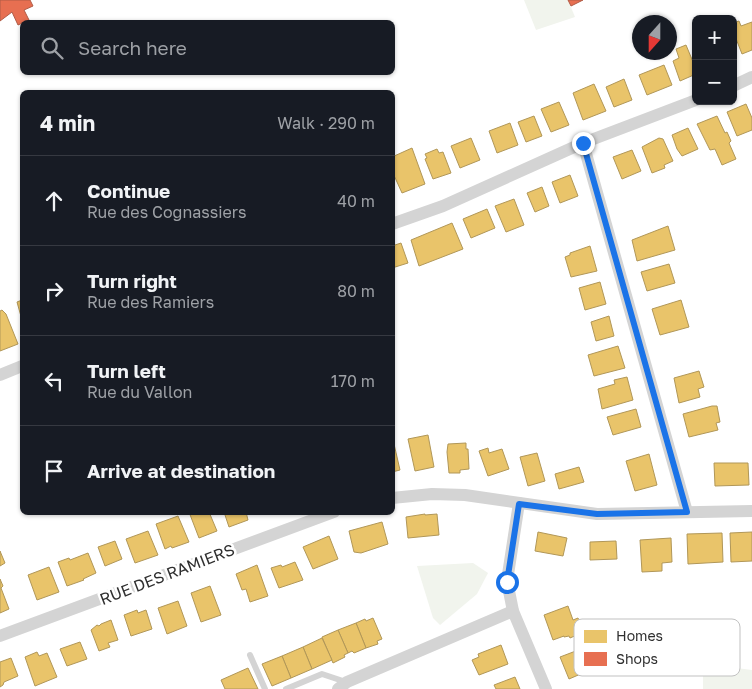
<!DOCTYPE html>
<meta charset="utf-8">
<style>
:root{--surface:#171b24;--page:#20242c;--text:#f1f3f6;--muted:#9ea1a6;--line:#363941}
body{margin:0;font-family:"Golos Text",sans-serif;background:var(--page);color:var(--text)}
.controls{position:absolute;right:15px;top:15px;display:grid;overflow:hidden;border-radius:8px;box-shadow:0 1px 4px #0004}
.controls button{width:45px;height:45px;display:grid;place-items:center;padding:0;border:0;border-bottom:1px solid var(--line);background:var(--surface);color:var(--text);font:25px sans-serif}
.compass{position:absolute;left:632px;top:15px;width:45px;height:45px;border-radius:50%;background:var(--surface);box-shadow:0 1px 4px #0004;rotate:201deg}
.stop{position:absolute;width:15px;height:15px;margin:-11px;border:4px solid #1a73e8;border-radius:50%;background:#fff}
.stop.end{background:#1a73e8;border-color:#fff;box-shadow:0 1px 5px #0008}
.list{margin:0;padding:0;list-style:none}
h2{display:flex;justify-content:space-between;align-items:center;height:65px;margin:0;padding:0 20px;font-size:21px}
h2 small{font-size:16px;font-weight:400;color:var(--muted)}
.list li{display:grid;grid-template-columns:32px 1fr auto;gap:15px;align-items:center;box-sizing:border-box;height:90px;padding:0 20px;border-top:1px solid var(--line)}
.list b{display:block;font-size:19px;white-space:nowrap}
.list p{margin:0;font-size:16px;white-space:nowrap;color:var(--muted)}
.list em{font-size:16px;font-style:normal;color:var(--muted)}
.icon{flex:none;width:28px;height:28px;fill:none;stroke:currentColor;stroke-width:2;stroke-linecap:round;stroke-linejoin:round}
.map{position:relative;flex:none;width:752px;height:689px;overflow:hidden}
.search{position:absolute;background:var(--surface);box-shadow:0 1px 4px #0004;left:20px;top:20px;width:375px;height:55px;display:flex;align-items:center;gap:12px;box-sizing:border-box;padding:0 18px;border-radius:8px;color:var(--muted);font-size:19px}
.panel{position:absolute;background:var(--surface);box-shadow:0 1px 4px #0004;left:20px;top:90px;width:375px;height:425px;border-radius:8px}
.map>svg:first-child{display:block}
.green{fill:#f1f4ed}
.homes{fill:#e9c46a;stroke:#b19758}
.shops{fill:#e76f51;stroke:#b05c47}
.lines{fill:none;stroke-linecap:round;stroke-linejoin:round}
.lane{stroke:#d4d4d4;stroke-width:6}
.street{stroke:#d4d4d4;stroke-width:12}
.route{stroke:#1a73e8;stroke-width:6}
.labels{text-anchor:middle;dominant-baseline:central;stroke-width:5;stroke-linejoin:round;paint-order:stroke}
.street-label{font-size:16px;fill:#2f2f2f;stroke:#fff}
.key{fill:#fff;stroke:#c1c1c1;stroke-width:1}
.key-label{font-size:14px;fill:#2f2f2f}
</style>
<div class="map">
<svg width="752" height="689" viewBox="0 0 752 689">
<rect width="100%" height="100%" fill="#fff"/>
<g class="green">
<polygon points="524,0 568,0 575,17 536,30"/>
<polygon points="473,563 488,573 477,594 440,625 433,618 417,566"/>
<polygon points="721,666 752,670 752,689 703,689 703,669"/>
</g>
<g class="homes">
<polygon points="739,21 741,26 752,22 752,50 742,54 733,31 733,23"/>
<polygon points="686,45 696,69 696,74 680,81 673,61 679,58 676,49"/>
<polygon points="664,65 672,85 647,95 639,75"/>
<polygon points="624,79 632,100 614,107 606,87"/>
<polygon points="594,84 606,111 583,120 573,93"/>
<polygon points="559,102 569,125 551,132 541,109"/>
<polygon points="746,104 752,118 752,130 737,136 727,112"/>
<polygon points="534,116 542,136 526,142 518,122"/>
<polygon points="717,116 725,133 727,132 731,141 729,143 736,159 722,165 715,149 710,150 697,124"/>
<polygon points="510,123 518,145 497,153 489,131"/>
<polygon points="688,128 698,149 682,156 677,149 672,135"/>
<polygon points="471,138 480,160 460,168 451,146"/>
<polygon points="659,138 663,139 673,161 664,165 665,168 652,173 642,147"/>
<polygon points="412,148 425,184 402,193 392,171 392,157"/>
<polygon points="437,149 439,153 443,152 451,173 433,179 425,159 427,158 425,154"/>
<polygon points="632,150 641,171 622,179 613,157"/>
<polygon points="570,175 578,196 560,203 552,182"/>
<polygon points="542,187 549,206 535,212 527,193"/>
<polygon points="514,199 524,225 506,232 495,206"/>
<polygon points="487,209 495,228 471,238 463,219"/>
<polygon points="452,223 463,249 419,266 411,240"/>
<polygon points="668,226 675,250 637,261 632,240"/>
<polygon points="401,243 408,263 392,268 392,246"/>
<polygon points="590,246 597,271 571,277 565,257 570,255 570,253"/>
<polygon points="669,264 675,283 647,291 641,272"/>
<polygon points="600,282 606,304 585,310 579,288"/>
<polygon points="22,300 22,320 17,302"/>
<polygon points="681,300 689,327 660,335 652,309"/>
<polygon points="2,310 6,314 18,344 0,351 0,311"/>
<polygon points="609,316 614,336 596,341 591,322"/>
<polygon points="618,346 625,368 594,376 588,355"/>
<polygon points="699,371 704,387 698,389 700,397 679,403 674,378"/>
<polygon points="627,377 633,400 602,409 598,389 615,384 614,380"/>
<polygon points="712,406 717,406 720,422 716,423 718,430 689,437 683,414"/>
<polygon points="636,409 641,427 613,435 607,417"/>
<polygon points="428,435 434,467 415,471 408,439"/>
<polygon points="466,443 466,449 468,449 469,469 460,470 460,473 449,473 447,452 448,444"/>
<polygon points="392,444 394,444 400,470 392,472"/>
<polygon points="488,448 489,453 502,449 509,469 488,476 479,451"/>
<polygon points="537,453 545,481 528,486 520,457"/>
<polygon points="649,454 657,485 635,491 626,461"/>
<polygon points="714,463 748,463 749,485 715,486"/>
<polygon points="579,467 584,482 559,489 555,474"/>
<polygon points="189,512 209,512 217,531 199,538"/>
<polygon points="224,512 246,512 248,520 229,527"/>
<polygon points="425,514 425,515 437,514 439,535 408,538 406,517"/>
<polygon points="178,516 189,542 172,548 171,546 165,549 156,524"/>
<polygon points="382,522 388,544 361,553 354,552 349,531"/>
<polygon points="148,531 158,555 135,563 126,539"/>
<polygon points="538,532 567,538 563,556 535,551"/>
<polygon points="752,532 752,561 731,562 730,533"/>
<polygon points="722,533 723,562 688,564 687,534"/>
<polygon points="329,536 338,559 313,569 303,547"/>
<polygon points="671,538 672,562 662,563 662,571 642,572 640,540"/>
<polygon points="115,541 122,559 105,566 98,547"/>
<polygon points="616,541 617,559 590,560 590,542"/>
<polygon points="0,551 5,563 0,566"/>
<polygon points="88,553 96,573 83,579 84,580 67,586 58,562 69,558 70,560"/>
<polygon points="295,562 303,580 279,588 271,568 281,565 282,567"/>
<polygon points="257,565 268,596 250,602 246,589 242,590 236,574"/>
<polygon points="49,567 59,592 37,600 28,575"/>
<polygon points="0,579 3,586 1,588 9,609 0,613"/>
<polygon points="210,586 221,615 201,622 191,593"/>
<polygon points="178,601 187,626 167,634 158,608"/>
<polygon points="568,606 573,620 578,618 584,632 570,638 569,636 564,637 564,636 553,640 544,615"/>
<polygon points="137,610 138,613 146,610 152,629 131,636 124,615"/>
<polygon points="373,618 382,639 377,641 378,644 366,648 356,623 365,619 366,621"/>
<polygon points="111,620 118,640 108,643 110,647 99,651 91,630 97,625 99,626 101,624"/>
<polygon points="356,623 366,648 354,653 352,651 348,653 338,630"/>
<polygon points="338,630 348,653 344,655 345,657 333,663 322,637"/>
<polygon points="322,638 332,660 312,669 303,647"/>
<polygon points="80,642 87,659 67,666 60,649"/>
<polygon points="501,645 508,664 479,675 472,660 479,657 478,654"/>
<polygon points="303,647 312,669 291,678 282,656"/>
<polygon points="581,649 590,670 569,679 560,657"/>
<polygon points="37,652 39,656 47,653 57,677 35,686 25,657"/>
<polygon points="282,656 291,678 272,686 262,664"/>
<polygon points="11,658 18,676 4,682 3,685 0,687 0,662"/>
<polygon points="248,668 258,689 225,689 221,680"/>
<polygon points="515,677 520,689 496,689 494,685"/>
</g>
<g class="shops">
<polygon points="0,0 30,0 33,6 24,10 29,20 18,25 12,12 0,21"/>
<polygon points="568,0 583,0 571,6"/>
</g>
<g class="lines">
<g class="lane">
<polyline points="250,655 265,689"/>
<polyline points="286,689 322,674 346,682"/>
</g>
<g class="street">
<polyline points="733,86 752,77"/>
<polyline points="583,143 687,512"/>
<polyline points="392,224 443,206 583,143 696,100"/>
<polyline points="0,375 22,366"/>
<polyline points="392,498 432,494 465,495 597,514 752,511"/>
<polyline points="519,503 507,581 513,611 546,689"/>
<polyline points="0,636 334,512"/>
<polyline points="338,689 347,682 513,611"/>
</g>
</g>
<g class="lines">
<polyline class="route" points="507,582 519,504 597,514 687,512 583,143"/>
</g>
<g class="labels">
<g class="street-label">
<text transform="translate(167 574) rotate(-21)">RUE DES RAMIERS</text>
</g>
</g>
<rect x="574" y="619" width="166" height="57" rx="8" class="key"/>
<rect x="584" y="630" width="23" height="13" fill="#e9c46a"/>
<rect x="584" y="652" width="23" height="14" fill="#e76f51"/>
<g class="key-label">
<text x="616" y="641">Homes</text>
<text x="616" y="664">Shops</text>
</g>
</svg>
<div class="controls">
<button>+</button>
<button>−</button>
</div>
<svg class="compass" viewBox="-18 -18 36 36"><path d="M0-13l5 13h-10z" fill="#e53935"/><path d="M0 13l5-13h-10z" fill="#9ea1a6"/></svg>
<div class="stop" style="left:507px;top:582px"></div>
<div class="stop end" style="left:583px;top:143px"></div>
<div class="search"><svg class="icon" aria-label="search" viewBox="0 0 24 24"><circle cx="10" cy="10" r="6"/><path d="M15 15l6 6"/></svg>Search here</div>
<section class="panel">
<h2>4 min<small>Walk · 290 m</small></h2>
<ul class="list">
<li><svg class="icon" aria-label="ahead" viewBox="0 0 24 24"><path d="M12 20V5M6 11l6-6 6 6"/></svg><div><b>Continue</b><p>Rue des Cognassiers</p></div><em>40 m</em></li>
<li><svg class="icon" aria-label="right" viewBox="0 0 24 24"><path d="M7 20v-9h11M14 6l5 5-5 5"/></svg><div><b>Turn right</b><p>Rue des Ramiers</p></div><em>80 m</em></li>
<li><svg class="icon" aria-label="left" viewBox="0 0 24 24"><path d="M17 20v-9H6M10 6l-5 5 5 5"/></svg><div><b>Turn left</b><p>Rue du Vallon</p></div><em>170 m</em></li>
<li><svg class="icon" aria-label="arrive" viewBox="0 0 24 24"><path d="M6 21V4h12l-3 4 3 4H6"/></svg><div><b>Arrive at destination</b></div></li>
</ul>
</section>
</div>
